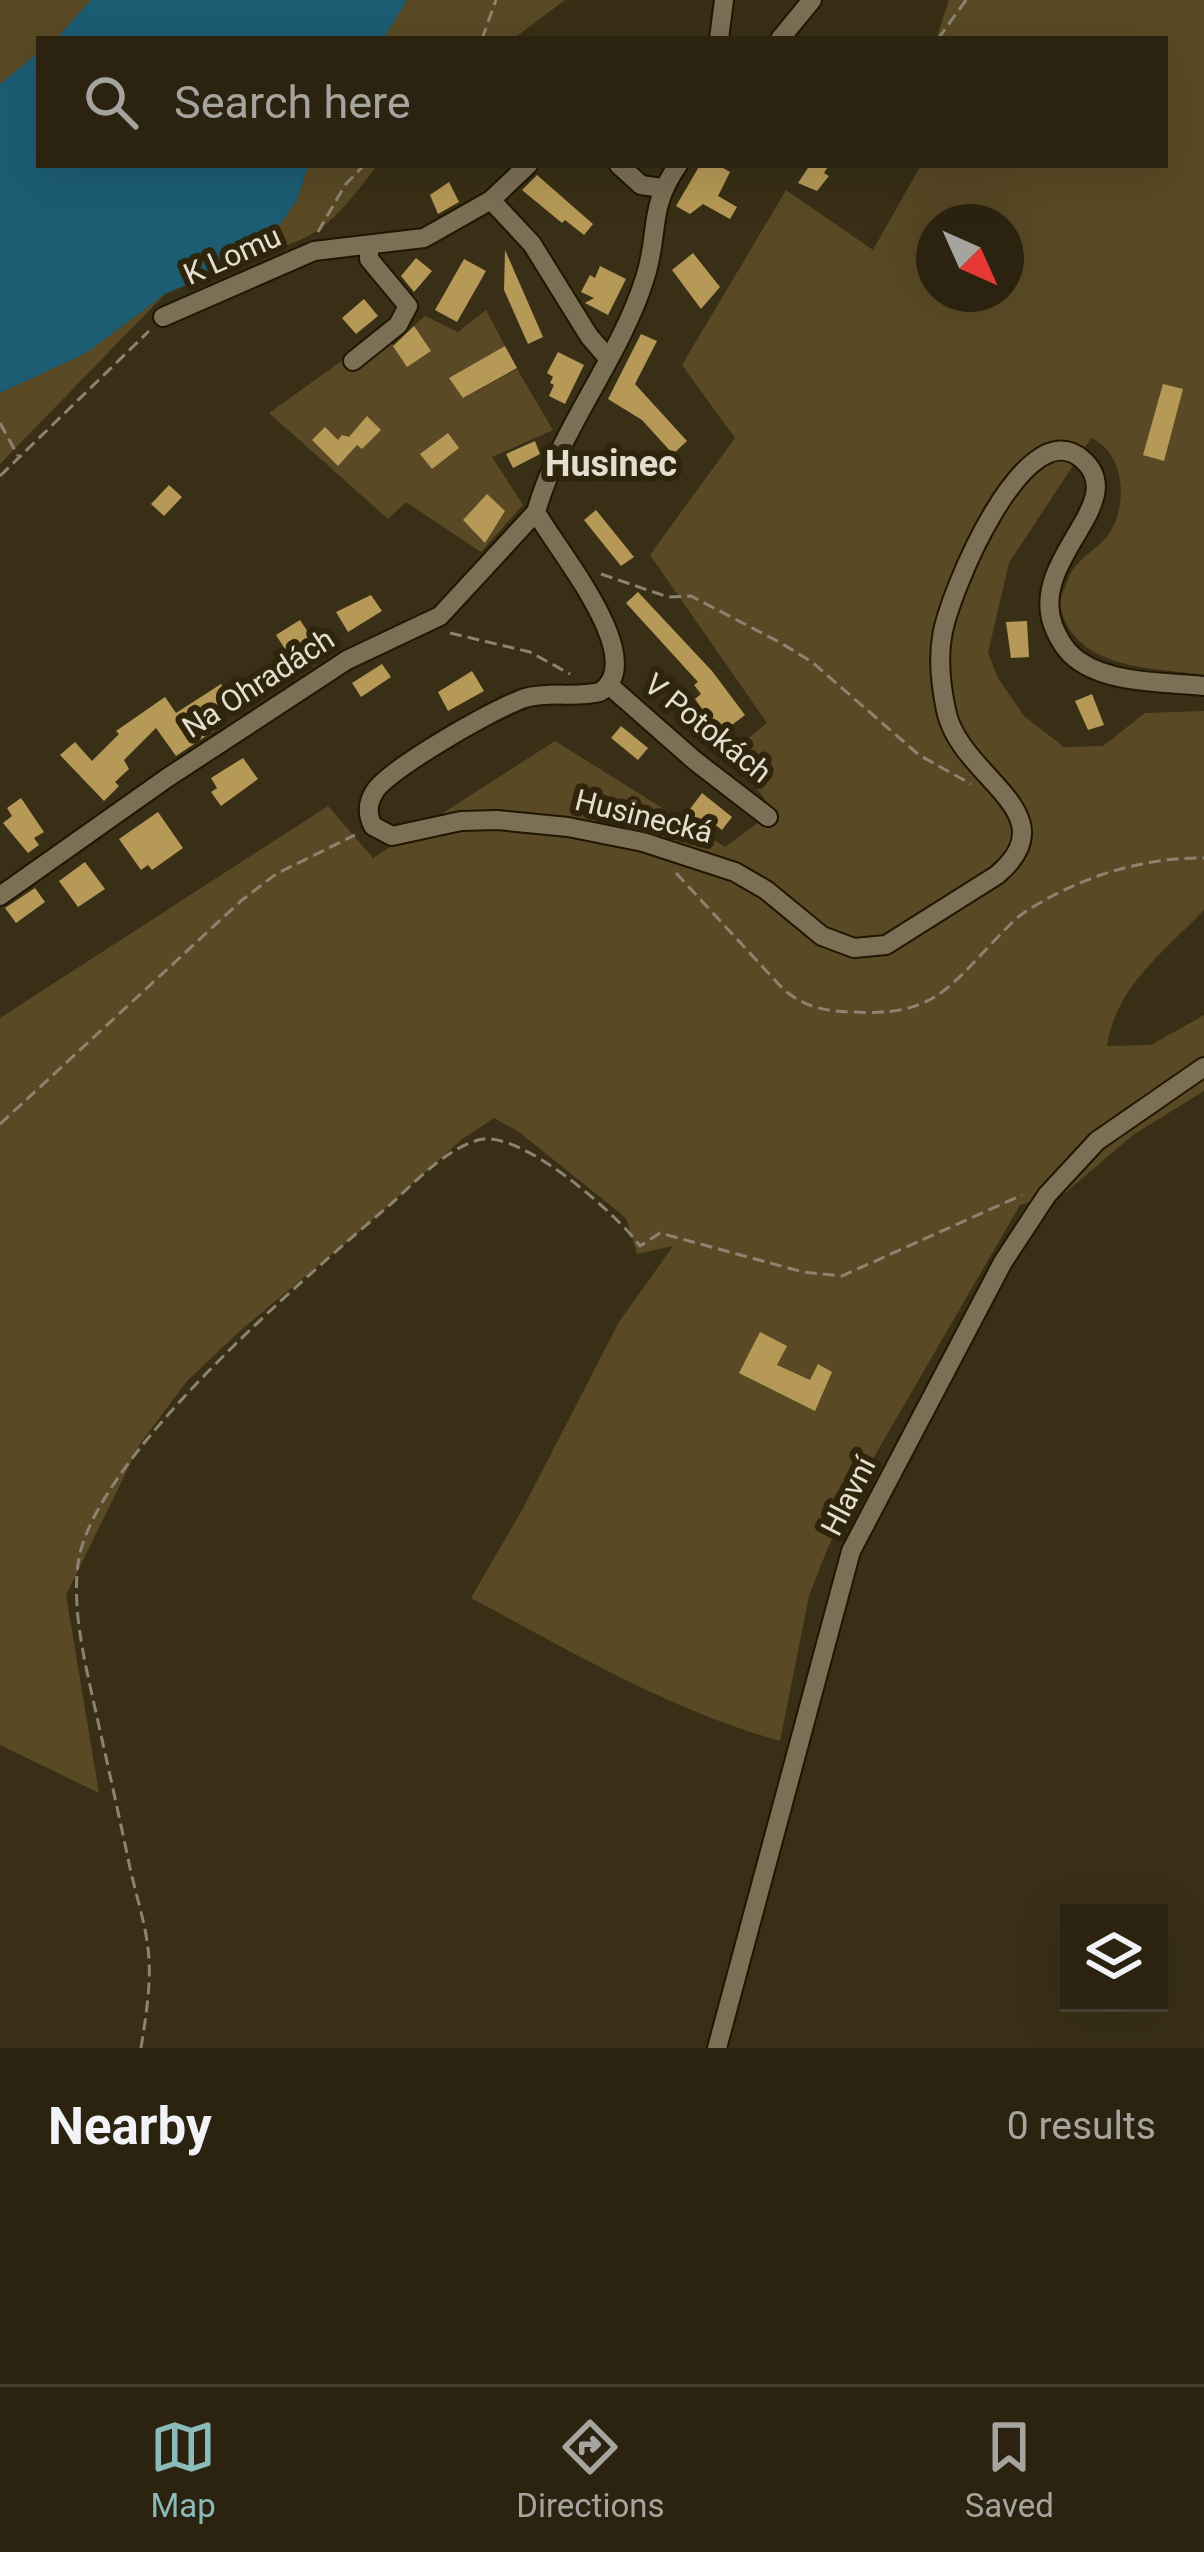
<!DOCTYPE html>
<meta charset="utf-8">
<style>
:root{--surface:#2b2310;--page:#372f1e;--text:#f1f3f6;--muted:#a6a49f;--line:#474030;--accent:#8bbbb9}
body{margin:0;font-family:Roboto,sans-serif;background:var(--page);color:var(--text)}
.controls{position:absolute;right:36px;bottom:36px;display:grid;overflow:hidden;border-radius:0px;box-shadow:0 12px 48px #0002}
.controls button{width:108px;height:108px;display:grid;place-items:center;padding:0;border:0;border-bottom:3px solid var(--line);background:var(--surface);color:var(--text);font:60px sans-serif}
.compass{position:absolute;left:916px;top:204px;width:108px;height:108px;border-radius:50%;background:var(--surface);box-shadow:0 12px 48px #0002;rotate:135deg}
.list{margin:0;padding:0;list-style:none}
h2{display:flex;justify-content:space-between;align-items:center;height:156px;margin:0;padding:0 48px;font-size:51px}
h2 small{font-size:39px;font-weight:400;color:var(--muted)}
.icon{flex:none;width:66px;height:66px;fill:none;stroke:currentColor;stroke-width:2;stroke-linecap:round;stroke-linejoin:round}
.map{position:relative;flex:none;width:1204px;height:2048px;overflow:hidden}
.search{position:absolute;background:var(--surface);box-shadow:0 12px 48px #0002;left:36px;right:36px;top:36px;height:132px;display:flex;align-items:center;gap:30px;box-sizing:border-box;padding:0 42px;border-radius:0px;color:var(--muted);font-size:45px}
.sheet{height:336px;background:var(--surface)}
nav{display:flex;justify-content:space-around;align-items:center;box-sizing:border-box;height:168px;border-top:3px solid var(--line);background:var(--surface);font-size:33px;color:var(--muted)}
nav a{display:grid;justify-items:center;gap:6px}
nav .on{color:var(--accent)}
.map>svg:first-child{display:block}
.green{fill:#594a25;fill-rule:evenodd}
.water{fill:#1c5d74}
.building{fill:#b69956}
.lines{fill:none;stroke-linecap:round;stroke-linejoin:round}
.minor-casing{stroke:#201601;stroke-width:22}
.path{stroke:#8c8470;stroke-width:3;stroke-dasharray:12 6;stroke-linecap:butt}
.minor{stroke:#7b6f55;stroke-width:18}
.labels{text-anchor:middle;dominant-baseline:central;stroke-width:12;stroke-linejoin:round;paint-order:stroke}
.street-label{font-size:30px;fill:#e5ded0;stroke:#2f250c}
.quarter-label{font-size:36px;font-weight:bold;fill:#e5ded0;stroke:#2f250c}
</style>
<div class="map">
<svg width="1204" height="2048" viewBox="0 0 1204 2048">
<rect width="100%" height="100%" fill="#392f16"/>
<g class="green">
<polygon points="0,0 91,0 56,39 39,39 39,52 0,84"/>
<polygon points="407,0 565,0 513,39 383,39"/>
<path d="M949,0H1204V675C1148,667 1072,670 1059,602C1064,591 1068,576 1075,567C1085,554 1101,546 1110,532C1128,504 1125,453 1091,438L1009,563L988,653L998,678L1024,716L1064,747L1103,746L1145,713L1204,711V910C1164,952 1116,986 1107,1046L1151,1045L1204,1015V1091L1133,1135L1065,1193L1020,1205L878,1450L828,1547L809,1596L780,1741C670,1710 572,1652 471,1598L522,1510L619,1322L673,1246L637,1254L626,1218L519,1132L494,1118L461,1140L368,1224L242,1329L187,1381L140,1444L66,1595L99,1793L0,1745V1018L328,806L373,858L555,741L725,847L774,811L729,754L767,723L650,555L735,438L682,365L786,190L873,250L921,165H1165V39H936ZM934,222H1006V294H934Z"/>
<path d="M308,165H378C336,217 327,236 259,254L297,200Z"/>
<polygon points="165,294 0,464 0,393 86,353"/>
<polygon points="486,310 505,346 450,378 464,398 517,369 553,430 492,457 523,505 481,552 406,502 388,519 269,413 343,360 353,370 391,342 407,366 414,326 425,316 458,332"/>
</g>
<g class="water">
<polygon points="91,0 407,0 383,39 56,39"/>
<polygon points="39,52 39,165 308,165 297,200 259,254 165,294 86,353 0,393 0,84"/>
</g>
<g class="building">
<polygon points="700,165 718,165 730,172 718,196 737,207 730,219 703,204 690,214 676,206"/>
<polygon points="810,165 829,165 824,173 829,176 817,191 798,183"/>
<polygon points="537,175 593,224 584,235 565,220 562,223 522,190"/>
<polygon points="449,182 459,202 438,214 430,195"/>
<polygon points="505,250 543,337 528,344 504,290"/>
<polygon points="693,253 720,287 701,309 672,270"/>
<polygon points="416,258 432,271 414,292 401,276"/>
<polygon points="464,259 486,271 457,322 435,310"/>
<polygon points="600,266 626,279 608,315 585,303 594,298 581,292 590,275 595,278"/>
<polygon points="364,299 378,316 356,334 342,318"/>
<polygon points="414,326 431,351 407,367 393,346"/>
<polygon points="641,334 657,341 635,384 687,441 673,454 642,420 608,399"/>
<polygon points="505,346 517,368 463,398 449,378"/>
<polygon points="558,352 584,365 565,404 549,396 554,385 550,383 553,377 547,373"/>
<polygon points="1163,384 1183,389 1164,461 1143,455"/>
<polygon points="367,416 381,430 362,449 357,445 338,466 312,440 325,427 338,440 342,435 349,437"/>
<polygon points="448,433 459,448 432,469 420,454"/>
<polygon points="535,441 540,454 513,468 506,454"/>
<polygon points="169,485 182,497 164,516 151,504"/>
<polygon points="487,494 505,511 485,543 463,520"/>
<polygon points="596,510 634,557 621,566 584,520"/>
<polygon points="638,592 712,671 745,715 720,734 695,699 701,694 694,685 698,682 626,603"/>
<polygon points="371,595 382,611 348,632 336,612"/>
<polygon points="300,620 325,658 301,674 276,635"/>
<polygon points="1027,621 1029,657 1011,658 1006,622"/>
<polygon points="382,664 391,677 361,697 352,683"/>
<polygon points="472,671 484,691 448,711 438,692"/>
<polygon points="221,684 230,698 205,713 215,730 176,756 156,728 124,760 129,769 115,782 119,786 104,801 60,755 75,742 92,761 119,734 116,731 165,697 176,713"/>
<polygon points="1092,694 1104,725 1088,730 1075,701"/>
<polygon points="621,726 648,748 638,760 611,738"/>
<polygon points="243,758 258,779 221,806 211,792 217,788 211,778"/>
<polygon points="702,793 732,817 722,830 705,817 700,824 687,813"/>
<polygon points="21,798 44,832 34,838 39,845 28,853 3,823 12,816 7,808"/>
<polygon points="158,812 183,848 152,870 148,865 141,870 119,839"/>
<polygon points="85,862 105,889 78,907 59,881"/>
<polygon points="35,888 45,902 16,923 5,908"/>
<polygon points="760,1332 787,1346 777,1365 810,1380 818,1364 832,1372 815,1411 739,1373"/>
</g>
<g class="lines">
<defs>
<g id="minor">
<polyline points="719,39 724,0"/>
<polyline points="780,39 812,0"/>
<polyline points="619,165 641,185 662,188"/>
<path d="M678,165C647,210 660,231 645,278C619,360 560,428 536,512C556,549 651,660 600,692C575,698 550,691 525,698C497,707 390,768 375,791C367,803 367,814 373,826L392,836L461,821L497,820L568,827L643,842L735,872L766,890L822,936L854,948L886,945L997,875C1071,812 959,778 946,710C941,686 938,660 942,637C948,595 1025,409 1082,459C1132,502 1029,558 1053,625C1058,638 1067,653 1079,661C1112,684 1166,682 1204,686"/>
<polyline points="491,200 532,244 589,336 608,358"/>
<polyline points="163,317 314,251 424,238 491,200 528,165"/>
<polyline points="353,361 398,325 408,306 369,259 369,247"/>
<polyline points="610,686 694,760 768,817"/>
<polyline points="0,896 167,778 347,660 440,616 536,512"/>
<polyline points="717,2048 851,1551 1003,1262 1047,1195 1097,1141 1204,1067"/>
</g>
</defs>
<use href="#minor" class="minor-casing"/>
<g class="path">
<polyline points="482,39 496,0"/>
<polyline points="938,39 966,0"/>
<polyline points="318,232 345,185 364,165"/>
<polyline points="0,423 18,456"/>
<polyline points="0,476 149,331"/>
<polyline points="601,574 668,597 691,596 781,643 812,662 919,755 971,784"/>
<polyline points="450,633 530,652 570,674"/>
<path d="M676,873L784,990C807,1008 824,1011 853,1012C929,1016 945,993 994,941C1005,930 1015,918 1028,910C1080,877 1143,857 1204,858"/>
<polyline points="0,1124 242,900 276,874 355,835"/>
<path d="M141,2048C146,2016 152,1981 148,1948C145,1922 136,1895 130,1868C119,1815 107,1762 95,1708C85,1663 72,1611 78,1564C91,1461 304,1278 384,1210C411,1187 443,1150 478,1140C520,1128 617,1214 640,1246L660,1233L803,1272L842,1276L1022,1195"/>
</g>
<use href="#minor" class="minor"/>
</g>
<g class="labels">
<g class="street-label">
<text transform="translate(232 255) rotate(-24)">K Lomu</text>
<text transform="translate(258 683) rotate(-33)">Na Ohradách</text>
<text transform="translate(708 728) rotate(39)">V Potokách</text>
<text transform="translate(644 816) rotate(14)">Husinecká</text>
<text transform="translate(848 1496) rotate(-63)">Hlavní</text>
</g>
<g class="quarter-label">
<text x="611" y="464">Husinec</text>
</g>
</g>
</svg>
<div class="controls">
<button><svg class="icon" aria-label="layers" viewBox="0 0 24 24"><path d="M12 4l9 5-9 5-9-5zM3 14l9 5 9-5"/></svg></button>
</div>
<svg class="compass" viewBox="-18 -18 36 36"><path d="M0-13l5 13h-10z" fill="#e53935"/><path d="M0 13l5-13h-10z" fill="#a6a49f"/></svg>
<div class="search"><svg class="icon" aria-label="search" viewBox="0 0 24 24"><circle cx="10" cy="10" r="6"/><path d="M15 15l6 6"/></svg>Search here</div>
</div>
<section class="sheet">
<h2>Nearby<small>0 results</small></h2>
<ul class="list">
</ul>
</section>
<nav>
<a class="on"><svg class="icon" aria-label="map" viewBox="0 0 24 24"><path d="M3 6l6-2 6 2 6-2v14l-6 2-6-2-6 2zM9 4v14M15 6v14"/></svg>Map</a>
<a><svg class="icon" aria-label="directions" viewBox="0 0 24 24"><path d="M12 3l9 9-9 9-9-9zM9 14v-3h6M13 9l2 2-2 2"/></svg>Directions</a>
<a><svg class="icon" aria-label="saved" viewBox="0 0 24 24"><path d="M7 4h10v16l-5-4-5 4z"/></svg>Saved</a>
</nav>
